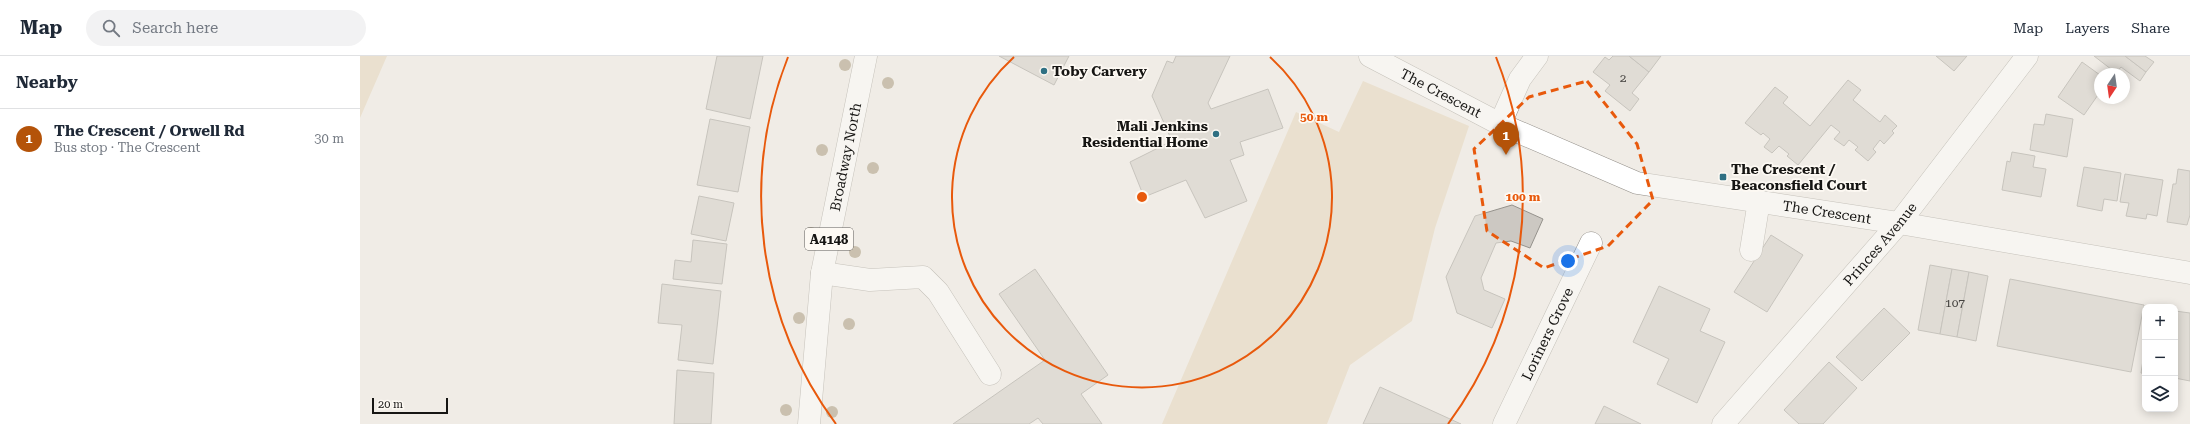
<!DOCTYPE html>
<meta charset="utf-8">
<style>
:root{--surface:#fff;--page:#f2f2f3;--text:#1f2937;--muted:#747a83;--line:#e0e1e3;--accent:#b45309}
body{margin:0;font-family:"Roboto Serif",serif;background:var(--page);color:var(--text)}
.controls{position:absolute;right:12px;bottom:12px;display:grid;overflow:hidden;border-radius:8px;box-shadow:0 2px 10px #0003}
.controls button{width:36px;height:36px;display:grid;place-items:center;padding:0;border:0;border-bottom:1px solid var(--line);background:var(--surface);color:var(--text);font:20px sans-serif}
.compass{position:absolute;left:1734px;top:12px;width:36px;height:36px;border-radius:50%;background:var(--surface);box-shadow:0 2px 10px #0003;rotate:193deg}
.scale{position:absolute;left:12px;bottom:10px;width:76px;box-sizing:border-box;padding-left:4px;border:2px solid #161513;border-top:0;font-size:11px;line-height:14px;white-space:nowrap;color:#161513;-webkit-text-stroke:3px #fdf9f3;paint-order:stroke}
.you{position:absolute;left:1208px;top:205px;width:14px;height:14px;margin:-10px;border:3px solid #fff;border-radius:50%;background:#1a73e8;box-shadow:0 0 0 6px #1a73e833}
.badge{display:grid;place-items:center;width:26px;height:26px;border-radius:50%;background:var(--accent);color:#fff;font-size:13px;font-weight:700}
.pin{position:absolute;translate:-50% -33px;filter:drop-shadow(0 1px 2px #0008)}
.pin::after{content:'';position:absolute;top:21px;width:14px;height:12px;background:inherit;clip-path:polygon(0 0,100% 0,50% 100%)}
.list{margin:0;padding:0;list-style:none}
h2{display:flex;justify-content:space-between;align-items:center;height:52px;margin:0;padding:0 16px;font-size:17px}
h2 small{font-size:13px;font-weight:400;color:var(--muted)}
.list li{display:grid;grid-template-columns:26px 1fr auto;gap:12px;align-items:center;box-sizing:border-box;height:60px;padding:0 16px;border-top:1px solid var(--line)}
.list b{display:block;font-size:15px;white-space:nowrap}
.list p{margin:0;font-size:13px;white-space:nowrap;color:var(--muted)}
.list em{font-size:13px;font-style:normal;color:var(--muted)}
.icon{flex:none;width:22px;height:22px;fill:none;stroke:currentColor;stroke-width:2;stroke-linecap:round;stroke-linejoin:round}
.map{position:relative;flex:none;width:1830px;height:368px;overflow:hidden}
header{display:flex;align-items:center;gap:24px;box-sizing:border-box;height:56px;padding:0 20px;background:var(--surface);border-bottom:1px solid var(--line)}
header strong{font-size:19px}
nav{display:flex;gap:22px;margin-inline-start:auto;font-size:14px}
.search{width:280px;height:36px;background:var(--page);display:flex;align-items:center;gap:10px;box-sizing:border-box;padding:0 14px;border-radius:22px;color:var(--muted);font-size:15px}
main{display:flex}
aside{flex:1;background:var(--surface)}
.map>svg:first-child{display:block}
.green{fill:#e2d0b4}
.building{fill:#ccc8c2;stroke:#95928c}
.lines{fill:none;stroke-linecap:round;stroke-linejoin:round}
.minor-casing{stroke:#928e88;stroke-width:23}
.highway-casing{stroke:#928e88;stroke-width:23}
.minor{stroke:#fff;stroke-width:22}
.highway{stroke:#fff;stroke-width:22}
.tree{fill:#9b8b6d}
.marked{fill:none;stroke:#e8590c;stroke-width:3;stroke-dasharray:8 5;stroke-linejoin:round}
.ring{fill:none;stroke:#e8590c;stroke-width:2}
.poi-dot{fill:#2f7083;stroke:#fdf9f3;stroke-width:1.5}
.labels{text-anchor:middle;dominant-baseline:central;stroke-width:3.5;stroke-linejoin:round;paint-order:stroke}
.number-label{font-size:12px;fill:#44423f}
.shield{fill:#fdf9f3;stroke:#5b5956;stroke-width:1}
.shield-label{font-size:13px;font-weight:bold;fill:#161513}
.poi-label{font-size:14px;font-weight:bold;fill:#161513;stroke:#fdf9f3;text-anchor:start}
.street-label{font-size:14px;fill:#161513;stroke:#fdf9f3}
.centre{fill:#e8590c;stroke:#fdf9f3;stroke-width:2}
.ring-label{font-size:12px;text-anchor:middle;font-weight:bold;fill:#e8590c;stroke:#fdf9f3;stroke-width:3.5;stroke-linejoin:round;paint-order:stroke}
</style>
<header>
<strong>Map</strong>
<div class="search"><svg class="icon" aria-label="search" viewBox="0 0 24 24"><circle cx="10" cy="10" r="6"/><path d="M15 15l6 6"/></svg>Search here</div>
<nav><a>Map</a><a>Layers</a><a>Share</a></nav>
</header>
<main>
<aside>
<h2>Nearby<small></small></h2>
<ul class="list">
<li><span class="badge">1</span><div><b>The Crescent / Orwell Rd</b><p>Bus stop · The Crescent</p></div><em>30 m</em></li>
</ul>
</aside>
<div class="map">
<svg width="1830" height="368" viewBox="0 0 1830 368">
<rect width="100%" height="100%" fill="#f0ece6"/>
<g class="green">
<polygon points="0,0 27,0 0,62"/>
<polygon points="1003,25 1109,70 1075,172 1052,265 990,309 967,368 802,368 936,56 979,76"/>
</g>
<g class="building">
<polygon points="357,0 403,0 390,63 346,53"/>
<polygon points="639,0 709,0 694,29"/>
<polygon points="816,0 870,0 848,47 851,53 908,33 923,72 880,86 884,99 870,104 887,145 845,162 826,124 784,141 770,106 812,85 792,40 807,5 813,7"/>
<polygon points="1253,0 1269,0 1289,16 1272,37 1279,43 1270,55 1245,35 1250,29 1233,16 1245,1 1249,4"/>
<polygon points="1269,0 1301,0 1289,16"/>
<polygon points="1576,0 1607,0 1594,15"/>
<polygon points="1734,0 1765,0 1786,16 1780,25 1761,11 1756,17"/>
<polygon points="1765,0 1785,0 1794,6 1786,16"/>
<polygon points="1722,6 1740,19 1740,36 1724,59 1698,41"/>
<polygon points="1488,24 1501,34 1493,44 1520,66 1525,59 1537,70 1532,75 1534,77 1524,88 1520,84 1513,93 1516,96 1508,105 1495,94 1498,91 1489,84 1484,90 1474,83 1480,76 1471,69 1438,109 1427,100 1429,98 1419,90 1412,97 1404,91 1410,83 1403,77 1401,79 1385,67 1415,31 1428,41 1423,47 1450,70"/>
<polygon points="1686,58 1713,63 1707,101 1670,94 1674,68 1684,69"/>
<polygon points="350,63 390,71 378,136 337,129"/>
<polygon points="1652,96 1675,100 1673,111 1686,113 1681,141 1642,134 1647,105 1650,106"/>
<polygon points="1724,111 1761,117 1757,145 1744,143 1742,155 1717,150"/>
<polygon points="1818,113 1830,115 1830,159 1827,169 1807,166 1813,128 1816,128"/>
<polygon points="1765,118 1803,124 1797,160 1787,158 1786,163 1766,160 1769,147 1760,146"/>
<polygon points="339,140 374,147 366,185 331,178"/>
<polygon points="1152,149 1183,163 1170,192 1151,185 1136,187 1121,222 1124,234 1145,243 1132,272 1097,257 1086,221 1115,160"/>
<polygon points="1411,179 1443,199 1407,256 1374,236"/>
<polygon points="333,184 367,188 362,228 313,223 315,204 331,206"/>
<polygon points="1570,209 1592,213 1580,278 1558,274"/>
<polygon points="675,213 748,319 721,338 742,368 683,368 678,362 669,368 593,368 685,304 639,238"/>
<polygon points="1592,213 1609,216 1597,281 1580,278"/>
<polygon points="1609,216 1628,220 1616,285 1597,281"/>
<polygon points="1650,223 1784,249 1771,316 1637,290"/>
<polygon points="302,228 361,235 353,308 318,304 322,269 298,267"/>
<polygon points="1299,230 1350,253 1340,275 1365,286 1337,347 1297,328 1309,303 1273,286"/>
<polygon points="1524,252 1550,277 1502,325 1476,301"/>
<polygon points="1815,255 1830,257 1830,325 1815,322"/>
<polygon points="1785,291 1785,318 1781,317"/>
<polygon points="1469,306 1497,332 1463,368 1439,368 1424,354"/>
<polygon points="317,314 354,317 351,368 314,368"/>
<polygon points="1020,331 1101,368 1003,368"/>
<polygon points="1244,350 1281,368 1235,368"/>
</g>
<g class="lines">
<defs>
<g id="minor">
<path id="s1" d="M1010,0L1140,68L1277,127L1539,167L1830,217"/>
<polyline points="1140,68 1160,23 1177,0"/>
<polyline points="1391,194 1399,145"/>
<polyline points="462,217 510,224 563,221 578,236 630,318"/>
<path id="s2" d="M1144,368L1231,187"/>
<path id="s3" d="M1363,368L1539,167L1667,0"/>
</g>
<g id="highway">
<path id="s4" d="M449,368L462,217L506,0"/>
</g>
</defs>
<use href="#minor" class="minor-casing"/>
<use href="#highway" class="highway-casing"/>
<use href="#minor" class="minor"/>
<use href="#highway" class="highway"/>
</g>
<g class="tree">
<circle cx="485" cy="9" r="6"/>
<circle cx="528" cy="27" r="6"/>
<circle cx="462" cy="94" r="6"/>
<circle cx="513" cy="112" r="6"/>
<circle cx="451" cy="177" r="6"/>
<circle cx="495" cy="196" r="6"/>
<circle cx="439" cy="262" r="6"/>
<circle cx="489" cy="268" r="6"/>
<circle cx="426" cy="354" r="6"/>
<circle cx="472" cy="356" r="6"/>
</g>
<path d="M0 0H1830V368H0ZM1227,25L1277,88L1293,144L1248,190L1184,212L1127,175L1114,93L1169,41Z" fill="#f0ece6" fill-opacity=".55" fill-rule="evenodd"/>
<path class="marked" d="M1227,25L1277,88L1293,144L1248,190L1184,212L1127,175L1114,93L1169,41Z"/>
<g class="ring">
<path d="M910 1A190 190 0 1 1 654 1"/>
<path d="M476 368A381 381 0 0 1 428 1M1136 1A381 381 0 0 1 1088 368"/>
</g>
<g class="poi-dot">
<circle cx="684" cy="15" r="4"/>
<circle cx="856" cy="78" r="4"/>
<rect x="1359" y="117" width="8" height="8" rx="2"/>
</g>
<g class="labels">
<g class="number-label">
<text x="1263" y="22">2</text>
<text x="1595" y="247">107</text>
</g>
<rect class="shield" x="445" y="172" width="48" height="22" rx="3"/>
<g class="shield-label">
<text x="469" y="183">A4148</text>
</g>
<g class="poi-label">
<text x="692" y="15">Toby Carvery</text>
<text x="848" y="70" text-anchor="end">Mali Jenkins<tspan x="848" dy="16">Residential Home</tspan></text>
<text x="1371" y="113">The Crescent /<tspan x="1371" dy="16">Beaconsfield Court</tspan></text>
</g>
<g class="street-label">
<text stroke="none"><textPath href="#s1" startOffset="80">The Crescent</textPath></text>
<text stroke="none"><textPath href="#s4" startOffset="270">Broadway North</textPath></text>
<text stroke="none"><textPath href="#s1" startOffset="488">The Crescent</textPath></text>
<text stroke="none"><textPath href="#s3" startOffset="239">Princes Avenue</textPath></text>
<text stroke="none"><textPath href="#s2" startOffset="100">Loriners Grove</textPath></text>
</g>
</g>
<circle cx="782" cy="141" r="6" class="centre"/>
<g class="ring-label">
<text x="954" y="65">50 m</text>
<text x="1163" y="145">100 m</text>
</g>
</svg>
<div class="controls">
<button>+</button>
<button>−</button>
<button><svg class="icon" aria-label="layers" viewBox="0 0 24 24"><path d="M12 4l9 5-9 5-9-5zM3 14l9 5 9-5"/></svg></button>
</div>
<svg class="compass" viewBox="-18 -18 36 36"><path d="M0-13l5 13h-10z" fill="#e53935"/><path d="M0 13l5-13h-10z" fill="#747a83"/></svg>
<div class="scale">20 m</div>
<div class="you"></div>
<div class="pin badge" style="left:1146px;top:99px">1</div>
</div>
</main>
